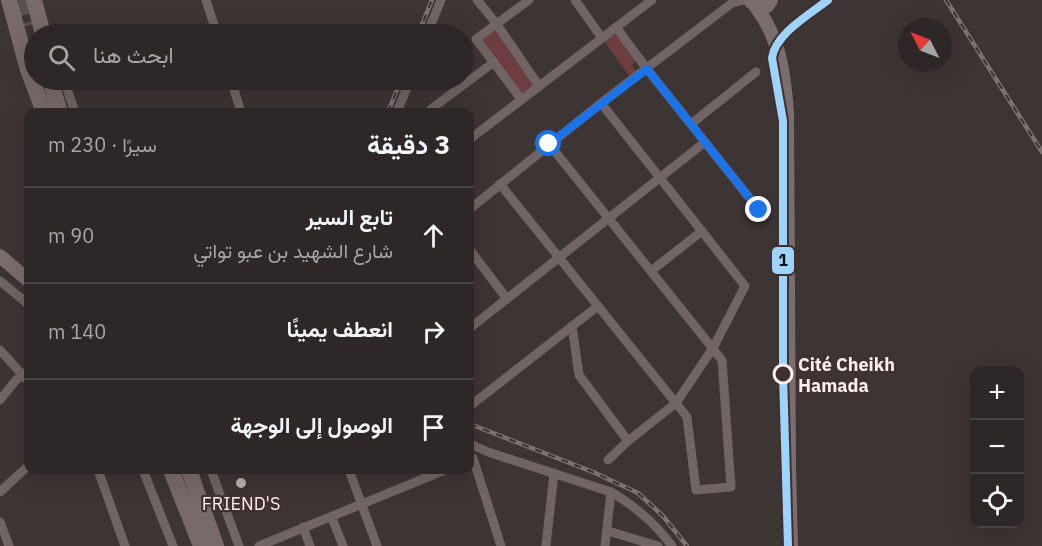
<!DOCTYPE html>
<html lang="ar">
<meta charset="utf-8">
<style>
:root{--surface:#2e2727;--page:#3a3333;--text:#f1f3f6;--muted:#a7a5a7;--line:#494444}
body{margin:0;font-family:"IBM Plex Sans",Vazirmatn,sans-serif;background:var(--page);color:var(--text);direction:rtl}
.controls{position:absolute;right:18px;bottom:18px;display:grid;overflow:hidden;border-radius:12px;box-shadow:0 6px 24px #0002}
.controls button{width:54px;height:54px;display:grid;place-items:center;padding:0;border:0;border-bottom:2px solid var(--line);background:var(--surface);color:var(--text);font:30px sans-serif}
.compass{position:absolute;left:898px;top:18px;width:54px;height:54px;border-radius:50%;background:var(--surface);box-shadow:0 6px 24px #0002;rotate:312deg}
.stop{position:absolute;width:18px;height:18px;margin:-14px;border:4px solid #1a73e8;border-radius:50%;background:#fff}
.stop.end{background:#1a73e8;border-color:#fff;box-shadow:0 2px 6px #0008}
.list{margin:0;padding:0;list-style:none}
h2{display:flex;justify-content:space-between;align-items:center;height:78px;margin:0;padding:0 24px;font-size:26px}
h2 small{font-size:20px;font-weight:400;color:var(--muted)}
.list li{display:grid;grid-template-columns:39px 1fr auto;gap:18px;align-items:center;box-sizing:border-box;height:96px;padding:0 24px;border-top:2px solid var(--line)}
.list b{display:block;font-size:22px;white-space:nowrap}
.list p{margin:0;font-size:20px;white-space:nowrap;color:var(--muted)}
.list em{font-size:20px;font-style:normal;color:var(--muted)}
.icon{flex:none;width:33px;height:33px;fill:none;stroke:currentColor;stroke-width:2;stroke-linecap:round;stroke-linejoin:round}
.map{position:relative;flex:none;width:1042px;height:546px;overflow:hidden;direction:ltr}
.search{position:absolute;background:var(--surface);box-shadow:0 6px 24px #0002;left:24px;top:24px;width:450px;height:66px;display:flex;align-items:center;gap:15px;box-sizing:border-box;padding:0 21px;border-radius:33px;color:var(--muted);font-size:22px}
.panel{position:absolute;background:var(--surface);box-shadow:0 6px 24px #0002;left:24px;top:108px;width:450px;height:366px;border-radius:12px;direction:rtl}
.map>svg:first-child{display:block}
.green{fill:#6d3e41}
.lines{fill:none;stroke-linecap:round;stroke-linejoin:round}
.highway-tunnel{stroke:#595050;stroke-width:16;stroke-dasharray:16 8;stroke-linecap:butt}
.street{stroke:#706464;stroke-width:9}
.primary{stroke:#7b6c6d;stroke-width:14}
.highway{stroke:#78696a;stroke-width:16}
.rail-casing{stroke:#7c7272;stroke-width:4.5}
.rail{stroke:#413030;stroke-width:2;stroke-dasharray:7;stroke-linecap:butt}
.tram-1-casing{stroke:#413030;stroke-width:12}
.tram-1{stroke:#9ed4fc;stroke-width:8}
.route{stroke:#1a73e8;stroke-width:8}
.stop-dot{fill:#413030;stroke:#faeeee;stroke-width:3}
.poi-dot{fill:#b8adad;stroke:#413030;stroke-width:2}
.labels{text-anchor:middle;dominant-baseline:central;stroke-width:4.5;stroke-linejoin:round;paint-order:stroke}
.stop-label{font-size:18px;font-weight:bold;fill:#faeeee;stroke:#413030;text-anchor:start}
.poi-label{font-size:18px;fill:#faeeee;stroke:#413030}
.line-badge{stroke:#413030;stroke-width:2}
.pale-badge-label{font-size:16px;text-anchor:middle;font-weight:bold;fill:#111}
</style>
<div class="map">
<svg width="1042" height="546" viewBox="0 0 1042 546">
<rect width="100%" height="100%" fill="#3d3434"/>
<g class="green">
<polygon points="496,23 539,86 521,99 476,39"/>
<polygon points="616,27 639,58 632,65 638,75 632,80 602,38"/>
</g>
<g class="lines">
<polyline class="highway-tunnel" points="19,0 26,26"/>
<g class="street">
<polyline points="206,0 217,34"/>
<polyline points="477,0 496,23 539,86"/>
<polyline points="575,0 602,38"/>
<polyline points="616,27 647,69 759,210"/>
<polyline points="427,34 441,0"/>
<polyline points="64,80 75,112"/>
<polyline points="231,80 241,112"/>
<polyline points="521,99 476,39 529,0"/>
<polyline points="397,112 410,80"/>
<polyline points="431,112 431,109 494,62"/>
<polyline points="691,124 756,72"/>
<polyline points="470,139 652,0"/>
<polyline points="500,184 687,417 696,490 731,487 722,360 549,144"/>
<polyline points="470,209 601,103 732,3 744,0"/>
<polyline points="470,250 507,299"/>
<polyline points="651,271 702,231"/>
<polyline points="0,281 28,304"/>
<polyline points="572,326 579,375 628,441 676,403 713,348 745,286 601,103"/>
<polyline points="470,328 705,142"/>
<polyline points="0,350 28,381"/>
<polyline points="0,400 16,380 28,371"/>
<polyline points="470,406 598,306"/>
<path d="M470,444L488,452L611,492C635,506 655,523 672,546"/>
<polyline points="473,458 501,546"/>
<polyline points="608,460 628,441"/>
<polyline points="98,470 125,546"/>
<polyline points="143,470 173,546"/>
<polyline points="211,470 239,546"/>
<polyline points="349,470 377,546"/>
<polyline points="0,492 28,466"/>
<polyline points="332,518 343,546"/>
<polyline points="0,522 9,546"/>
<polyline points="303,527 310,546"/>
<polyline points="608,531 658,546"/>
<polyline points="259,546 445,470"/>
<polyline points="546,546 554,473"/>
<polyline points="605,546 611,492"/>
</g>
<g class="primary">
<polyline points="751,2 760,8 767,6 771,0"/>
<path d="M756,7C780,38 784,74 787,112L789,465L791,546"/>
<polyline points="0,256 28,280"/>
</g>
<g class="highway">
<polyline points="9,0 28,70 44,112"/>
<polyline points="34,0 43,34"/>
<polyline points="50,80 60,112"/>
<polyline points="171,470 201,546"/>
<polyline points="189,470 216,546"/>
</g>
<defs>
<g id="rail">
<polyline points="946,0 1042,152"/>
<polyline points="418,34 432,0"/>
<polyline points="388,112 401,80"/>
<polyline points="470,424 593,472 638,493 663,516 687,546"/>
</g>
</defs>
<use href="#rail" class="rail-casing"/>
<use href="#rail" class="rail"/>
<defs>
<path id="tram-1" d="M788,546L783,374V121L772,58C775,34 810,14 828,0"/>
</defs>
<use href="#tram-1" class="tram-1-casing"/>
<use href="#tram-1" class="tram-1"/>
</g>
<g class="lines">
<polyline class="route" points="549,144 647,69 759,210"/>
</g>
<circle class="stop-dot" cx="783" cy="374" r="9"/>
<circle class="poi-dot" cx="241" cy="483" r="6"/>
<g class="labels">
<g class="stop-label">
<text x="798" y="364">Cité Cheikh<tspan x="798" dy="21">Hamada</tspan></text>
</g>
<g class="poi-label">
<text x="241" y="503">FRIEND'S</text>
</g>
</g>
<rect class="line-badge" x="771" y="246" width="24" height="29" rx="6" fill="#9ed4fc"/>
<g class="pale-badge-label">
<text x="783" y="266">1</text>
</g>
</svg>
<div class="controls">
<button>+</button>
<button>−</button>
<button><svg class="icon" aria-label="locate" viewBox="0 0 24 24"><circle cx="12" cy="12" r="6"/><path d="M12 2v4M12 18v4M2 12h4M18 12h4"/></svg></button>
</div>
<svg class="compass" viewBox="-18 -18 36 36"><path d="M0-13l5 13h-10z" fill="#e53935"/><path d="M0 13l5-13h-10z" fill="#a7a5a7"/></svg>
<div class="stop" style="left:549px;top:144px"></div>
<div class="stop end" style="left:759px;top:210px"></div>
<div class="search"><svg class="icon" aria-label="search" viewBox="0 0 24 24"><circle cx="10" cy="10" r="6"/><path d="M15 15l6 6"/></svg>ابحث هنا</div>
<section class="panel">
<h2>3 دقيقة<small>سيرًا · 230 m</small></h2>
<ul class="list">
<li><svg class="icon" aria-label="ahead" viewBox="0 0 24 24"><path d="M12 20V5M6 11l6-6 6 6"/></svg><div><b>تابع السير</b><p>شارع الشهيد بن عبو تواتي</p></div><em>90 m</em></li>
<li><svg class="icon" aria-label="right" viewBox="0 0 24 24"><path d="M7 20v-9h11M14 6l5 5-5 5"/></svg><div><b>انعطف يمينًا</b></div><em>140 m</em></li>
<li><svg class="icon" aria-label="arrive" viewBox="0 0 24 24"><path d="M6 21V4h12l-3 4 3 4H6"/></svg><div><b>الوصول إلى الوجهة</b></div></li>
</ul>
</section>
</div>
